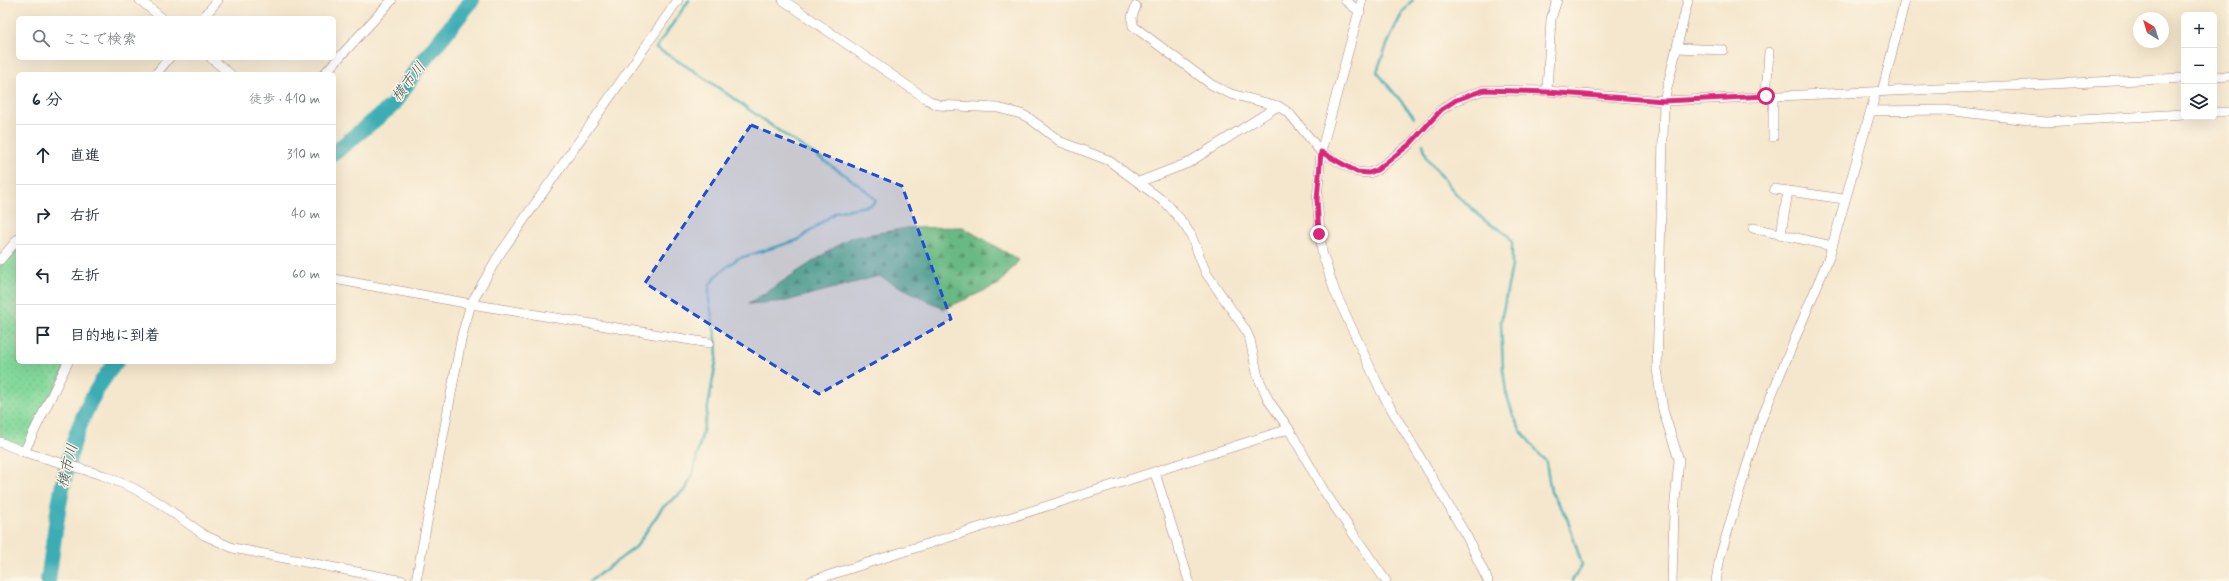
<!DOCTYPE html>
<html lang="ja">
<meta charset="utf-8">
<style>
:root{--surface:#fff;--page:#f6f6f7;--text:#1f2937;--muted:#747a83;--line:#e0e1e3}
body{margin:0;font-family:Mynerve,"Klee One",sans-serif;background:var(--page);color:var(--text)}
.controls{position:absolute;right:12px;top:12px;display:grid;overflow:hidden;border-radius:6px;box-shadow:0 4px 16px #0002}
.controls button{width:36px;height:36px;display:grid;place-items:center;padding:0;border:0;border-bottom:1px solid var(--line);background:var(--surface);color:var(--text);font:20px sans-serif}
.compass{position:absolute;left:2133px;top:12px;width:36px;height:36px;border-radius:50%;background:var(--surface);box-shadow:0 4px 16px #0002;rotate:322deg}
.stop{position:absolute;width:12px;height:12px;margin:-9px;border:3px solid #db2777;border-radius:50%;background:#fff}
.stop.end{background:#db2777;border-color:#fff;box-shadow:0 1px 4px #0008}
.list{margin:0;padding:0;list-style:none}
h2{display:flex;justify-content:space-between;align-items:center;height:52px;margin:0;padding:0 16px;font-size:17px}
h2 small{font-size:13px;font-weight:400;color:var(--muted)}
.list li{display:grid;grid-template-columns:26px 1fr auto;gap:12px;align-items:center;box-sizing:border-box;height:60px;padding:0 16px;border-top:1px solid var(--line)}
.list b{display:block;font-size:15px;white-space:nowrap}
.list em{font-size:13px;font-style:normal;color:var(--muted)}
.icon{flex:none;width:22px;height:22px;fill:none;stroke:currentColor;stroke-width:2;stroke-linecap:round;stroke-linejoin:round}
.map{position:relative;flex:none;width:2229px;height:581px;overflow:hidden}
.search{position:absolute;background:var(--surface);box-shadow:0 4px 16px #0002;left:16px;top:16px;width:320px;height:44px;display:flex;align-items:center;gap:10px;box-sizing:border-box;padding:0 14px;border-radius:6px;color:var(--muted);font-size:15px}
.panel{position:absolute;background:var(--surface);box-shadow:0 4px 16px #0002;left:16px;top:72px;width:320px;height:292px;border-radius:6px}
.map>svg:first-child{display:block}
.forest{fill:url(#forest-firs);stroke:#5a6c58}
.park{fill:url(#park-dots);stroke:#677c64}
.lines{fill:none;stroke-linecap:round;stroke-linejoin:round}
.stream{stroke:#3cadb5;stroke-width:2.5}
.river{stroke:#3cadb5;stroke-width:16}
.minor-casing{stroke:#a0837c;stroke-width:10}
.minor{stroke:#fff;stroke-width:9}
.route{stroke:#db2777;stroke-width:5}
.marked{fill:#1d4ed8;fill-opacity:0.2;stroke:#1d4ed8;stroke-width:3;stroke-dasharray:8 5;stroke-linejoin:round}
.labels{text-anchor:middle;dominant-baseline:central;stroke-width:3;stroke-linejoin:round;paint-order:stroke}
.water-label{font-size:15px;font-style:italic;fill:#445862;stroke:#fcf5e5}
</style>
<div class="map">
<svg width="2229" height="581" viewBox="0 0 2229 581">
<defs>
<pattern id="forest-firs" width="22" height="20" patternUnits="userSpaceOnUse"><rect width="22" height="20" fill="#6bb984"/><path d="M5 1l3.5 6h-7zM16 11l3.5 6h-7z" fill="#5a966c"/></pattern>
<pattern id="park-dots" width="8" height="8" patternUnits="userSpaceOnUse"><rect width="8" height="8" fill="#84d99c"/><path d="M2 2h.1M6 6h.1" fill="none" stroke="#74ba87" stroke-width="1.8" stroke-linecap="round"/></pattern>
</defs>
<rect width="100%" height="100%" fill="#fcf5e5"/>
<filter id="ink" filterUnits="userSpaceOnUse"><feTurbulence type="fractalNoise" baseFrequency=".025" numOctaves="2"/><feDisplacementMap in="SourceGraphic" scale="8" xChannelSelector="R" yChannelSelector="G"/><feConvolveMatrix kernelMatrix="1 2 1 2 8 2 1 2 1" color-interpolation-filters="sRGB"/></filter>
<filter id="wash" filterUnits="userSpaceOnUse"><feTurbulence type="fractalNoise" baseFrequency=".012" numOctaves="4" result="noise"/><feDisplacementMap in="SourceGraphic" scale="16" xChannelSelector="R" yChannelSelector="G"/><feGaussianBlur stdDeviation="0.9" result="paint"/><feColorMatrix in="noise" values="0 0 0 0 0 0 0 0 0 0 0 0 0 0 0 0 0 1.4 0 .05"/><feComposite in="paint" operator="in"/></filter>
<g filter="url(#wash)">
<rect width="100%" height="100%" fill="#f5e7cd"/>
<polygon class="forest" points="962,227 1019,260 999,284 944,309 879,276 786,301 748,304 849,238 907,228"/>
<polygon class="park" points="18,239 18,362 68,362 24,452 0,442 0,260"/>
<g class="lines">
<g class="stream">
<path d="M1413,0C1400,10 1382,56 1377,72L1414,117"/>
<polyline points="1423,144 1427,158 1456,194 1484,220 1508,235 1512,243 1512,266 1501,321 1503,369 1506,392 1513,415 1521,431 1546,462 1551,492 1566,515 1582,565 1572,581"/>
<path d="M590,581L636,547L662,508L686,489L693,472L706,418L717,356L716,339L709,300V286L718,274L737,259L798,240L836,212L871,205L876,201C871,190 806,149 792,140C747,109 704,75 656,48L689,0"/>
</g>
<g class="river">
<polyline points="334,153 393,105 416,70 472,0"/>
<path d="M48,581C59,505 65,424 116,362"/>
</g>
</g>
</g>
<g filter="url(#ink)">
<g class="lines">
<defs>
<g id="minor">
<polyline points="140,0 162,18"/>
<polyline points="783,0 928,100 938,105 998,108 1021,114 1029,118 1061,142 1108,160 1166,203 1180,219 1191,235 1206,273 1245,329 1250,340 1258,377 1269,401 1289,429 1324,491 1386,581"/>
<polyline points="1345,0 1360,12"/>
<polyline points="1362,0 1321,152 1317,200 1322,252 1335,292 1382,393 1467,537 1488,581"/>
<polyline points="1136,6 1132,17 1133,26 1212,85 1231,94 1278,106 1289,113 1321,152 1357,172 1369,173 1377,170 1410,144 1441,110 1456,100 1484,90 1547,91 1664,101 2184,78"/>
<polyline points="203,18 218,0"/>
<polyline points="1677,48 1723,50"/>
<polyline points="211,58 230,74"/>
<polyline points="156,74 169,58"/>
<polyline points="324,74 392,0"/>
<polyline points="2214,77 2229,76"/>
<polyline points="1547,91 1551,19 1557,0"/>
<polyline points="1882,92 1905,0"/>
<polyline points="1766,96 1769,52"/>
<polyline points="1871,111 1945,110 2046,122 2184,114"/>
<polyline points="2214,112 2229,112"/>
<polyline points="1773,137 1773,96"/>
<polyline points="1139,182 1188,163 1278,106"/>
<polyline points="1774,189 1844,199"/>
<polyline points="1753,228 1832,246"/>
<polyline points="1781,234 1788,191"/>
<polyline points="0,260 18,239"/>
<polyline points="334,279 471,304 709,343"/>
<polyline points="0,442 24,452 102,475 133,488 161,504 204,535 233,548 403,581"/>
<polyline points="24,452 68,362"/>
<polyline points="1155,473 1189,581"/>
<polyline points="416,581 462,335 471,304 497,258 678,0"/>
<polyline points="811,581 1289,429"/>
<polyline points="1672,581 1674,512 1679,460 1663,410 1657,369 1664,101 1688,0"/>
<polyline points="1716,581 1720,557 1759,425 1829,257 1876,92"/>
</g>
</defs>
<use href="#minor" class="minor-casing"/>
<use href="#minor" class="minor"/>
</g>
</g>
<g class="lines" filter="url(#ink)">
<polyline class="route" points="1319,234 1317,200 1321,152 1357,172 1369,173 1377,170 1410,144 1441,110 1456,100 1484,90 1547,92 1664,101 1766,96"/>
</g>
<path class="marked" d="M751,125L902,186L951,319L819,394L645,283Z"/>
<g class="labels">
<g class="water-label">
<text transform="translate(409 82) rotate(-52)">横市川</text>
<text transform="translate(68 466) rotate(-76)">横市川</text>
</g>
</g>
</svg>
<div class="controls">
<button>+</button>
<button>−</button>
<button><svg class="icon" aria-label="layers" viewBox="0 0 24 24"><path d="M12 4l9 5-9 5-9-5zM3 14l9 5 9-5"/></svg></button>
</div>
<svg class="compass" viewBox="-18 -18 36 36"><path d="M0-13l5 13h-10z" fill="#e53935"/><path d="M0 13l5-13h-10z" fill="#747a83"/></svg>
<div class="stop" style="left:1766px;top:96px"></div>
<div class="stop end" style="left:1319px;top:234px"></div>
<div class="search"><svg class="icon" aria-label="search" viewBox="0 0 24 24"><circle cx="10" cy="10" r="6"/><path d="M15 15l6 6"/></svg>ここで検索</div>
<section class="panel">
<h2>6 分<small>徒歩 · 410 m</small></h2>
<ul class="list">
<li><svg class="icon" aria-label="ahead" viewBox="0 0 24 24"><path d="M12 20V5M6 11l6-6 6 6"/></svg><div><b>直進</b></div><em>310 m</em></li>
<li><svg class="icon" aria-label="right" viewBox="0 0 24 24"><path d="M7 20v-9h11M14 6l5 5-5 5"/></svg><div><b>右折</b></div><em>40 m</em></li>
<li><svg class="icon" aria-label="left" viewBox="0 0 24 24"><path d="M17 20v-9H6M10 6l-5 5 5 5"/></svg><div><b>左折</b></div><em>60 m</em></li>
<li><svg class="icon" aria-label="arrive" viewBox="0 0 24 24"><path d="M6 21V4h12l-3 4 3 4H6"/></svg><div><b>目的地に到着</b></div></li>
</ul>
</section>
</div>
